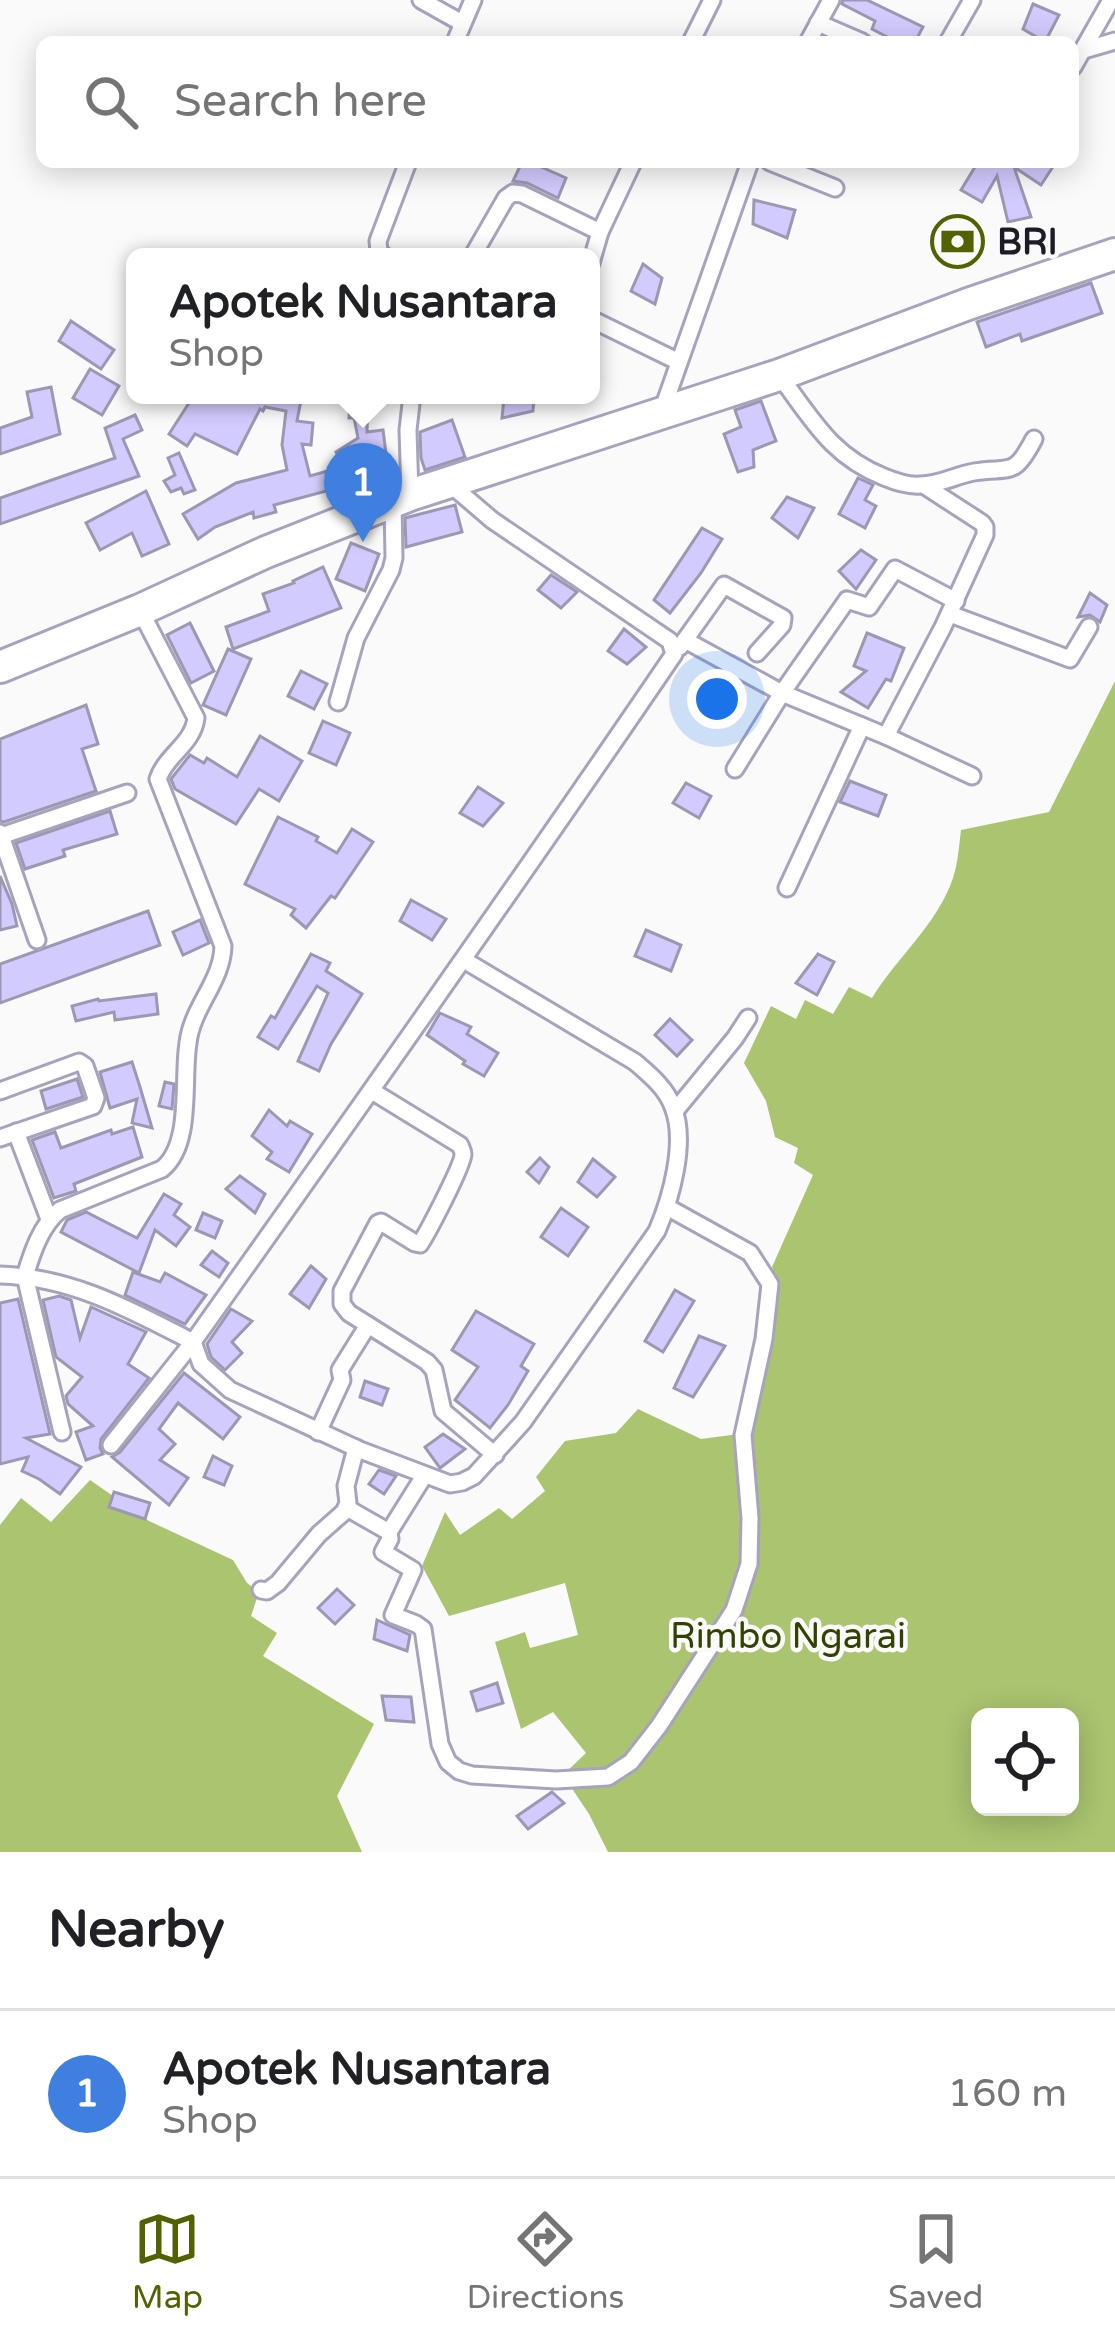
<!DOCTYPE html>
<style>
:root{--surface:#fff;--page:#f2f2f2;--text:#202124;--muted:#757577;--line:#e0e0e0;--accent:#546102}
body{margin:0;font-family:"Varela Round",sans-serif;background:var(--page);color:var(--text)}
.controls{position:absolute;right:36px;bottom:36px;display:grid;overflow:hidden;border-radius:18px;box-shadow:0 6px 30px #0003}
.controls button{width:108px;height:108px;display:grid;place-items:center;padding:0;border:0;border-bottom:3px solid var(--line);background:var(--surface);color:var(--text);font:60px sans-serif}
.you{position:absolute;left:717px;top:699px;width:42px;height:42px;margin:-30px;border:9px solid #fff;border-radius:50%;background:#1a73e8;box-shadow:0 0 0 18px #1a73e833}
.badge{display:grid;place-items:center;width:78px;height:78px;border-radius:50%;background:var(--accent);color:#fff;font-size:39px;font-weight:700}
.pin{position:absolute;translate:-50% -99px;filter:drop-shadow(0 3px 6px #0008)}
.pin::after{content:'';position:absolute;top:63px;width:42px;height:36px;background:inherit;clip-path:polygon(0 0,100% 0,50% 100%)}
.popup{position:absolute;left:126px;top:248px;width:474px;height:156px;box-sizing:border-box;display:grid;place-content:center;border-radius:18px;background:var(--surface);filter:drop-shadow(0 3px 9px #0005);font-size:39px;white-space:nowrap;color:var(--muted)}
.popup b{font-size:45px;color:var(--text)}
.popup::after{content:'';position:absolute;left:50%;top:100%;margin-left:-24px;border:24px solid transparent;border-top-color:var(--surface)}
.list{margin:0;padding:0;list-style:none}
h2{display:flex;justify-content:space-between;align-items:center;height:156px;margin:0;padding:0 48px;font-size:51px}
h2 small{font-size:39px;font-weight:400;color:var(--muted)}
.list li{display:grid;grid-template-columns:78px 1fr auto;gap:36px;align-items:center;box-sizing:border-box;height:168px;padding:0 48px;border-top:3px solid var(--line)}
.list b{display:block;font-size:45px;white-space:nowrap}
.list p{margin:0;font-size:39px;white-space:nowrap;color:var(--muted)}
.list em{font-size:39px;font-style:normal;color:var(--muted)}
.icon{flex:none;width:66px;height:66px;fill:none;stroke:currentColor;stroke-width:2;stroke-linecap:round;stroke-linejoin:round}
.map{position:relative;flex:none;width:1115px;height:1852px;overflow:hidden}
.search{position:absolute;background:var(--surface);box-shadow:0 6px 30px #0003;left:36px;right:36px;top:36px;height:132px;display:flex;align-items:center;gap:30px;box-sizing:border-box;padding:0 42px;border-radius:18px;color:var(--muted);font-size:45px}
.sheet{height:324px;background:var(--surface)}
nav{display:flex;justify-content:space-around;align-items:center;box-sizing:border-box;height:168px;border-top:3px solid var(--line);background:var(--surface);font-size:33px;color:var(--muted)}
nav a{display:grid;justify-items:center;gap:6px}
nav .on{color:var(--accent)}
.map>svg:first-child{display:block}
.forest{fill:#aac470;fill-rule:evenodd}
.building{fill:#d2cbfd;stroke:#9c98b2;stroke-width:3}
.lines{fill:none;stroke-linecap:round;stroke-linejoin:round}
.street-casing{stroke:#a7a3bd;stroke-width:21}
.highway-casing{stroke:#a7a3bd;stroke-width:36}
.street{stroke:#fff;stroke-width:15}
.highway{stroke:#fff;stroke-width:30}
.labels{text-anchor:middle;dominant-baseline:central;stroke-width:9;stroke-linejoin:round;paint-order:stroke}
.poi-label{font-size:36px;font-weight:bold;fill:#1d1b25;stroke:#fafafa;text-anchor:start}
.park-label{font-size:36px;fill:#334200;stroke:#fafafa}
</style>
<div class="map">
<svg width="1115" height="1852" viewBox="0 0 1115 1852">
<rect width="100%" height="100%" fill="#fafafa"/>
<g class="forest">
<path d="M1115,681V1852H608L589,1814L563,1775L586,1753L553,1712L521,1729L495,1642L525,1632L530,1648L578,1635L565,1583L449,1616L422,1566L445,1512L460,1535L499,1508L512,1519L545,1491L536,1477L565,1441L616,1433L638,1409L701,1439L739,1434L755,1364L776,1297L777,1280L772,1267L813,1175L794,1163L798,1148L775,1137L766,1101L744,1063L771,1006L796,1019L805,1000L833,1014L849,987L872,998C897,957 937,925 953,878C958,863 959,846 961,830L1049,812ZM980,1717H1070V1807H980Z"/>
<polygon points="90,1480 149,1521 233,1560 247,1583 259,1592 251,1616 277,1633 263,1656 374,1724 337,1796 362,1852 0,1852 0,1525 21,1498 51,1522"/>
</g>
<g class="building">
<polygon points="843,0 867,0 923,27 915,42 897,42 872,29 875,21 842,4"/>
<polygon points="1033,4 1059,15 1045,42 1023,29"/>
<polygon points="522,162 530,162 566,178 558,198 527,183 513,181"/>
<polygon points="978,162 1056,162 1041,185 1014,167 1031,217 1008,222 997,176 982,202 961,190"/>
<polygon points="754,200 795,210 787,238 753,224"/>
<polygon points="643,264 662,278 655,304 631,291"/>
<polygon points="1091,283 1102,313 1022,341 1020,334 986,347 977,322"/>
<polygon points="71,321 114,350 101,369 59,341"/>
<polygon points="90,369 119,386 102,415 73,398"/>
<polygon points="51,387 60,434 0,454 0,428 32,417 27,392"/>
<polygon points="180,395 302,395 297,421 313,423 311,445 302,444 310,476 338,468 345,486 274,505 276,512 254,518 253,512 215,527 198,539 183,514 236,483 287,470 282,445 286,411 265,407 263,411 260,409 237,454 195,434 187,446 169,434 189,403"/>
<polygon points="350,395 368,395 367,432 383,430 386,453 365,457 346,468 336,452 358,438 354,418 349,418"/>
<polygon points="523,395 534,395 533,411 502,418 504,398"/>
<polygon points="761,401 776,441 753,450 754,467 738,472 724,434 741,427 735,410"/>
<polygon points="135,415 142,430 123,439 139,476 0,524 0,498 115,458 105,428"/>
<polygon points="452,420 465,457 425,470 421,458 420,432"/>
<polygon points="179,453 195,490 184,494 181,488 171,492 164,481 175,475 168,458"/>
<polygon points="858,478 873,485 865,500 876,506 865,528 839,514"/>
<polygon points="146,491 169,544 142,556 132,533 100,550 86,523"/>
<polygon points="787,497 814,508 798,538 772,518"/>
<polygon points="455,505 462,532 406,547 405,518"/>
<polygon points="702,528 722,539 701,573 670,613 654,600"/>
<polygon points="351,543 379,554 365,591 336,579"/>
<polygon points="861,550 876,560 856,589 839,571"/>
<polygon points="323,567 341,608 233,649 226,627 269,611 263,594 294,583 293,581"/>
<polygon points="551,575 577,592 561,608 538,590"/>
<polygon points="1090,593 1107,605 1100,622 1090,615 1078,617"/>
<polygon points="190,623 214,671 191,683 167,635"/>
<polygon points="624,629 646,647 627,664 608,651"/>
<polygon points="867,633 904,648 891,681 886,679 868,708 841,692 866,671 854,666"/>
<polygon points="228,649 251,659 226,715 203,705"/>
<polygon points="301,671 327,684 314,709 288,696"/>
<polygon points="86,705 98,744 82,749 96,791 4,822 0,821 0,739"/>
<polygon points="323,721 350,733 336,765 309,753"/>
<polygon points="260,736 302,761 279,801 259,789 236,824 175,789 171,779 190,755 204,763 207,758 237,777"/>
<polygon points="850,781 886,795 878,816 840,802"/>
<polygon points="686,783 711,796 699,818 673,803"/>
<polygon points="478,787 503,803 483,826 460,813"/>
<polygon points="110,811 117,834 63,850 65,856 25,869 16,843"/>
<polygon points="278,817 318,837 316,841 337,853 352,829 373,842 335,898 331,896 306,928 291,915 295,909 245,884"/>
<polygon points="0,876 12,904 17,926 0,930"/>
<polygon points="411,900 446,919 432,940 400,921"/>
<polygon points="148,911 160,945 0,1003 0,964"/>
<polygon points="200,920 209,943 183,955 173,932"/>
<polygon points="646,930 681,945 671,971 635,956"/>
<polygon points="311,954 330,963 326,971 362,994 331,1044 319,1071 298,1061 328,993 317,986 278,1049 258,1037 271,1016 275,1018"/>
<polygon points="818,954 834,962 817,995 796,983"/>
<polygon points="156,994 158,1014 115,1020 114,1012 76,1021 72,1006 98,999 99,1001"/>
<polygon points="440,1013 471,1027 467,1034 498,1053 484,1076 463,1064 465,1061 427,1035"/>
<polygon points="670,1019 692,1040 677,1056 655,1035"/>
<polygon points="132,1062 140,1087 152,1128 132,1123 137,1099 110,1108 108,1101 100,1072"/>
<polygon points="77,1079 83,1097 46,1109 41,1091"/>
<polygon points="165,1082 174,1084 172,1109 159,1106"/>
<polygon points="269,1110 287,1126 290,1121 312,1134 289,1172 267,1159 272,1152 252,1136"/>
<polygon points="133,1127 142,1157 74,1184 76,1191 54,1198 32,1140 55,1132 61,1148 111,1130 112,1134"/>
<polygon points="540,1158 549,1167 539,1183 527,1172"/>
<polygon points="593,1159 615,1177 597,1197 578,1182"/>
<polygon points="240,1176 265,1194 255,1213 226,1189"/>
<polygon points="164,1194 181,1204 174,1215 190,1227 176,1246 155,1230 139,1273 61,1232 67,1220 86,1212 137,1238"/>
<polygon points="561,1208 588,1227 568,1256 541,1237"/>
<polygon points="203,1213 222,1221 215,1238 196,1230"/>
<polygon points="212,1251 228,1263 219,1277 201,1265"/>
<polygon points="311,1266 326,1279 309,1308 290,1294"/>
<polygon points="133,1272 160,1282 165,1273 206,1295 185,1324 125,1295"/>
<polygon points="675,1290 694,1301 663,1352 645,1341"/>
<polygon points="59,1296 71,1300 80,1338 91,1307 146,1332 128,1364 149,1378 101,1439 100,1448 103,1454 86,1460 76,1432 93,1426 68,1404 66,1396 82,1377 56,1357 43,1300"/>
<polygon points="18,1299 50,1434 26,1438 81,1467 60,1494 39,1479 22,1471 28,1457 0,1464 0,1303"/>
<polygon points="231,1309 252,1321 232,1342 242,1353 225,1370 211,1357 207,1344"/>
<polygon points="476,1311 534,1344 521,1366 528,1371 508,1405 490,1428 455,1400 478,1367 452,1350"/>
<polygon points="699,1336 725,1346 693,1397 674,1388"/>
<polygon points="184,1373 240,1417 223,1439 178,1403 159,1429 175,1444 160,1460 188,1478 169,1505 112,1457 120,1452"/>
<polygon points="365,1381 388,1389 382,1405 360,1397"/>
<polygon points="443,1434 465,1449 440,1468 425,1447"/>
<polygon points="213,1456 232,1466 224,1485 204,1477"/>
<polygon points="379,1470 396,1476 384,1494 369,1484"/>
<polygon points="114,1492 150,1503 145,1519 109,1507"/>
<polygon points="337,1589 354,1605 335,1624 318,1608"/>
<polygon points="377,1620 410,1635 407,1651 374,1639"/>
<polygon points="497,1683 503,1703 477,1711 471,1692"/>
<polygon points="382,1696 411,1697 414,1722 386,1720"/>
<polygon points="552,1792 564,1803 528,1829 517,1816"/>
</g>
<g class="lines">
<defs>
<g id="street">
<polyline points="421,0 462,23"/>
<polyline points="818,23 862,42"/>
<polyline points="455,42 473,0"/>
<polyline points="691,42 712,0"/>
<polyline points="808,42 831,0"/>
<polyline points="948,42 972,0"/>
<polyline points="1084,50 1115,41"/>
<polyline points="1073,67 1111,0"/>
<polyline points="770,162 835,188"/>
<polyline points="385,257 379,251 378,241 408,162"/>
<polyline points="472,257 506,198 513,193 522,194 600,232"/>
<polyline points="591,263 600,232 633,162"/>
<polyline points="591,319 679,362"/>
<path d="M779,375C812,419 831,456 884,477C896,482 908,486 920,485C940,485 956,475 974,472C1010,466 1013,479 1034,439"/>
<polyline points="662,411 750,162"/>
<path d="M450,484L492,520L670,641L674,654C517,885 355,1114 193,1342L201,1364L230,1390L360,1450L450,1484L462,1482L474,1476L523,1422L657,1231C671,1198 687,1142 673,1107C666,1088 650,1075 635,1062L464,960"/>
<polyline points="410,495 408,430 412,395"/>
<polyline points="950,614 1070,659 1089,627"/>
<polyline points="685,640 782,693 886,736 943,627 985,535 985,527 982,523 925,486"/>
<polyline points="680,647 724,585 783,618 782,625 757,653"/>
<polyline points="338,702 356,638 391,570 394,558 393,502"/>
<polyline points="886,736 972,776"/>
<polyline points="735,769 782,693 847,600 869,607 895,569 956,601"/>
<polyline points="0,833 37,940"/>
<polyline points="1,836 127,793"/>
<polyline points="787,888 862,726"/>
<polyline points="0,1091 79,1062 85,1066 96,1098 93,1106 0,1138"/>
<path d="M372,1091L460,1145C461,1148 463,1151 463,1154C463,1165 428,1232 420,1244L415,1243L381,1222L378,1223L342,1291V1304L349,1313L427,1362L434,1370L443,1411L495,1455"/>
<polyline points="675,1111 735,1038 748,1018"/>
<polyline points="16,1132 49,1219"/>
<path d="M0,1275C72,1277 131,1310 193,1342L111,1445"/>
<path d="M62,1432L25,1276C32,1253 41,1225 60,1210L162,1169C193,1144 182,1080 188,1043C192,1007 222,982 223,946L158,779C166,755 193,744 196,718L140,610"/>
<polyline points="318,1432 342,1380 340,1370 368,1325"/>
<polyline points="347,1508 389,1532 390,1539 383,1552 413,1570 393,1615 416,1624 423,1629 440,1744 448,1762 459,1771 472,1775 556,1780 608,1777 631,1762 659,1726 734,1610 749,1564 750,1518 743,1435 764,1339 770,1284 750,1253 667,1207"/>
<polyline points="389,1532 424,1476"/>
<polyline points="261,1590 267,1591 278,1583 319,1534 344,1512 348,1503 346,1486 356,1448"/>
</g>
<polyline id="highway" points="0,667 140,610 266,552 410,495 779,375 968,304 1115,254"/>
</defs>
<use href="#street" class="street-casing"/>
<use href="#highway" class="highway-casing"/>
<use href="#street" class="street"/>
<use href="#highway" class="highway"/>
</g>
<defs>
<symbol id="bank-ring" viewBox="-11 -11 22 22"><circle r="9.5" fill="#fafafa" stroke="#546102" stroke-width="1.5"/><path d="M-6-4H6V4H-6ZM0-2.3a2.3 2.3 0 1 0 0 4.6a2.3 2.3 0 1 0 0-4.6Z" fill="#546102"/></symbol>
</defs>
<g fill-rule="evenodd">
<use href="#bank-ring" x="928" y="212" width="59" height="59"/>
</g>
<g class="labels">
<g class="poi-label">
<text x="997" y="242">BRI</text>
</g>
<g class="park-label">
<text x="788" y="1636">Rimbo Ngarai</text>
</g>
</g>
</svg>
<div class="controls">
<button><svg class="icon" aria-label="locate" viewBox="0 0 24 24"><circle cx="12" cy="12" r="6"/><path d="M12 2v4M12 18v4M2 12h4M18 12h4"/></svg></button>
</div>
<div class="you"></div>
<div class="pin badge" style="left:363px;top:542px;background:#3f7fe0">1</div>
<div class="popup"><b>Apotek Nusantara</b>Shop</div>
<div class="search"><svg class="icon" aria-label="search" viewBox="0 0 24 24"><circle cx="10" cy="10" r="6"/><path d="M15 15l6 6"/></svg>Search here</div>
</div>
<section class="sheet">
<h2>Nearby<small></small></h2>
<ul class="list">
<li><span class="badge" style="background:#3f7fe0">1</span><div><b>Apotek Nusantara</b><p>Shop</p></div><em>160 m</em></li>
</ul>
</section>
<nav>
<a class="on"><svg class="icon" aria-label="map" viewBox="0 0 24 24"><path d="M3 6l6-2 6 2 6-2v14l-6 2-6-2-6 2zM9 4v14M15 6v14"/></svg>Map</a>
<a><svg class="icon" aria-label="directions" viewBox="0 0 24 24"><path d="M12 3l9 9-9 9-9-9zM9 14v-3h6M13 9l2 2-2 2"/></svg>Directions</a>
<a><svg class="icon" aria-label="saved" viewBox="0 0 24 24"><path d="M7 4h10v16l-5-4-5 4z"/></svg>Saved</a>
</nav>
